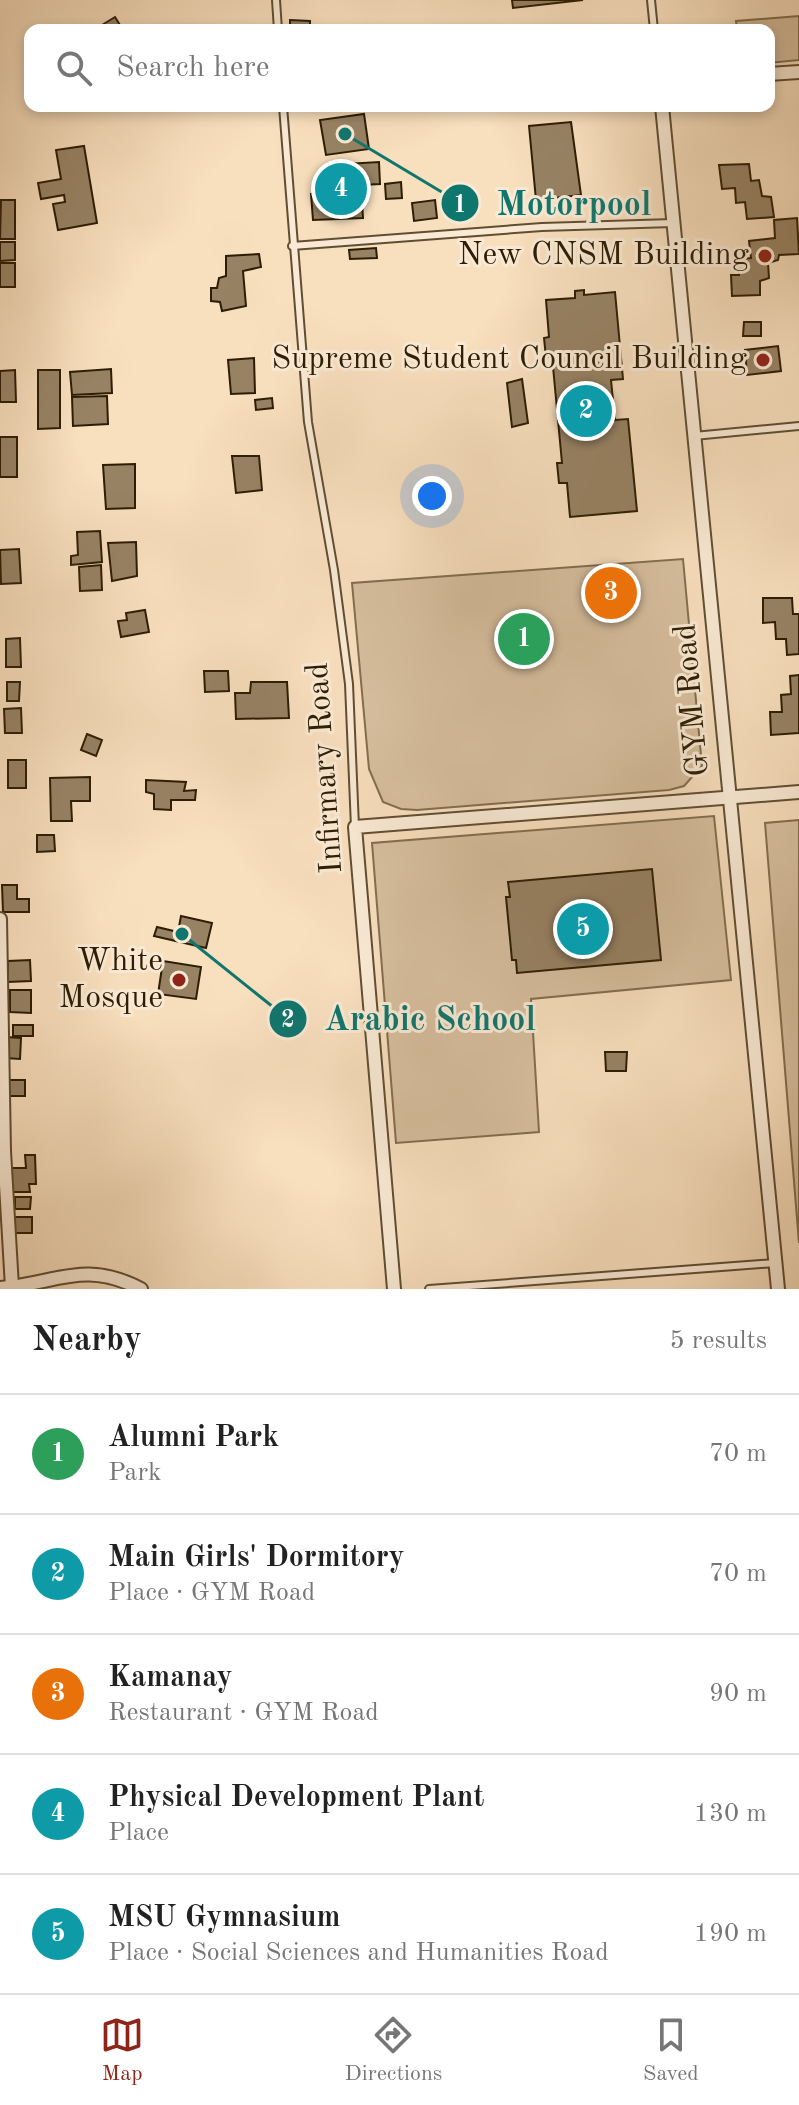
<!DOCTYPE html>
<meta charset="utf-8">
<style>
:root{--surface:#fff;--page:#f6f6f6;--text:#222;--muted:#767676;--line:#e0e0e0;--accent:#8f2418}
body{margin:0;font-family:"Old Standard TT",serif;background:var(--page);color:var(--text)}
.you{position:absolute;left:432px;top:496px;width:28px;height:28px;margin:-20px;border:6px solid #fff;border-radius:50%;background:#1a73e8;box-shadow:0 0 0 12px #1a73e833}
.badge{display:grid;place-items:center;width:52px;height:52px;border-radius:50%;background:var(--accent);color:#fff;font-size:26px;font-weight:700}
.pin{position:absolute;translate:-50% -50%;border:4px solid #fff;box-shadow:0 2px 8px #0006}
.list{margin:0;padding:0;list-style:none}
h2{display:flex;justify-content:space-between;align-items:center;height:104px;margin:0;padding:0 32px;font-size:34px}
h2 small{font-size:26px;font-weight:400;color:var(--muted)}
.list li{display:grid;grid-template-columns:52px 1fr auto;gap:24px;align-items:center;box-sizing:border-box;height:120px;padding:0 32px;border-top:2px solid var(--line)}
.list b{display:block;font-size:30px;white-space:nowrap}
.list p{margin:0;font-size:26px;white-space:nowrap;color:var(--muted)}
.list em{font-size:26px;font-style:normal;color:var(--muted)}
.icon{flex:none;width:44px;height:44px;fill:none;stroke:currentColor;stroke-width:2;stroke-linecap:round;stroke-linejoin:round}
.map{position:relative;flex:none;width:799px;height:1289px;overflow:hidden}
.search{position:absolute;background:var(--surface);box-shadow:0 4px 12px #0003;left:24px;right:24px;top:24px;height:88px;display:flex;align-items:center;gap:20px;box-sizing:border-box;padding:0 28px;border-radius:16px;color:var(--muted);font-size:30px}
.sheet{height:704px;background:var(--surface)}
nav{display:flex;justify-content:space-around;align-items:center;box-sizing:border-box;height:112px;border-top:2px solid var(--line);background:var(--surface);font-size:22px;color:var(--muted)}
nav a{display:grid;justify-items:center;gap:4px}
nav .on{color:var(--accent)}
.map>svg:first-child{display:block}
.green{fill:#d6be9e;stroke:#826e50;stroke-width:2}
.building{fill:#978264;stroke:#2e1d03;stroke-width:2}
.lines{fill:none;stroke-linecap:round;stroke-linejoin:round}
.lane-casing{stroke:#604e32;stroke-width:10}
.street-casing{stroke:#604e32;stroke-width:16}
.lane{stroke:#faead5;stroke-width:6}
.street{stroke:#faead5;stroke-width:12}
.poi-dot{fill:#8f2418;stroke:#faead5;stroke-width:3}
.labels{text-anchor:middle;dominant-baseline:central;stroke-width:6;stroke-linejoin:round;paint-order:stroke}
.poi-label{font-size:32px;fill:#2e1d03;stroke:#faead5;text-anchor:end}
.street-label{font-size:32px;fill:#2e1d03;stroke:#faead5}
.leader{fill:none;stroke:#0f766e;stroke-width:3}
.callout-dot{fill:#0f766e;stroke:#faead5;stroke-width:3}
.mark-label{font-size:24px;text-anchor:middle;font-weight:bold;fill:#fff}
.callout-label{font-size:34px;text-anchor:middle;font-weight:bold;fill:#0f766e;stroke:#faead5;stroke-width:6;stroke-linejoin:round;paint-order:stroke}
</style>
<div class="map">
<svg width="799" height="1289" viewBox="0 0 799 1289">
<rect width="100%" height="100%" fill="#f8dfbe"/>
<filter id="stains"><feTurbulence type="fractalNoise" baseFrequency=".0025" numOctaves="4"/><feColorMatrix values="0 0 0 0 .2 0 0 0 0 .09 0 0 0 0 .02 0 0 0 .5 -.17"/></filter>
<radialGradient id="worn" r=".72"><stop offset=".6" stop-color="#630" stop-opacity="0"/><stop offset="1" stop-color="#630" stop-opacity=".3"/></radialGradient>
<g class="green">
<polygon points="799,16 799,60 769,63 769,30 737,30 736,21"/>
<polygon points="683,559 702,766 684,786 669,790 417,810 401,809 383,802 369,769 352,583"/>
<polygon points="714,816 731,980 531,999 539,1132 396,1143 372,843"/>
<polygon points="799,820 799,1243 765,823"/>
</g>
<g class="building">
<polygon points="512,0 583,0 513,8"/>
<polygon points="115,17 123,30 98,30 97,28"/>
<polygon points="290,20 310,21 310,30 290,30"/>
<polygon points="364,114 369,149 326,155 320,120"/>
<polygon points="571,122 581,195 536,200 529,126"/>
<polygon points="84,146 97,223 58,230 53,204 65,202 64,195 41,199 38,183 61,179 56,150"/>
<polygon points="379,162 380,184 361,185 363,218 313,220 311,194 321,193 320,184 330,183 329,165"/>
<polygon points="749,164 751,181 759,180 762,196 771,197 774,217 747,219 745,202 736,203 735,188 722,189 719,165"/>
<polygon points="401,182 402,198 386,199 385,184"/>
<polygon points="1,200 15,200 15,239 0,239"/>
<polygon points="435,200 437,218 414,221 412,203"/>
<polygon points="797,218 799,254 779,255 778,260 768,263 769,278 760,281 760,295 732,296 731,275 739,275 739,259 751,258 749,241 775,238 774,220"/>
<polygon points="0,242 15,242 15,260 0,261"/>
<polygon points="376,248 377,258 350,259 349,250"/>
<polygon points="259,254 261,267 243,271 246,306 222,311 220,302 211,301 211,288 217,288 219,278 226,276 226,256"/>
<rect x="0" y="263" width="15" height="24"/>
<polygon points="584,290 584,295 615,292 623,379 611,380 615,420 628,419 637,511 570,517 567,483 559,483 557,463 562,463 552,356 546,357 544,338 549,337 546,300 575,298 575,291"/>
<polygon points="744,322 761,322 761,336 743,336"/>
<polygon points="778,346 781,371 747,375 745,350"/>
<polygon points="254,358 255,393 231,394 228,360"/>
<polygon points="111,369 112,393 72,395 70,372"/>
<polygon points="15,370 16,402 0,402 0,371"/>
<polygon points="38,370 60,370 60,428 38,429"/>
<polygon points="522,379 528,423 512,427 507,383"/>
<polygon points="107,396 108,424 73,426 72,397"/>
<polygon points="272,398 273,408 256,410 255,400"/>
<rect x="0" y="437" width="17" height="40"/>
<polygon points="232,456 259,456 262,490 236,493"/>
<polygon points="135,464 135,508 106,509 103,465"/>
<polygon points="100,531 102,562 71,565 71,556 78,555 77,532"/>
<polygon points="136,542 137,576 112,581 108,543"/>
<polygon points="19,549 21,583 1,584 0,550"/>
<polygon points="101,565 102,590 80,591 79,567"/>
<polygon points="629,575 630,610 593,611 591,577"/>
<polygon points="763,598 792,598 793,614 799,614 799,654 787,655 786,639 776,639 775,622 763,623"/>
<polygon points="145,610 149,632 121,637 118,621 127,620 126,613"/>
<polygon points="20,638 21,667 6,667 6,639"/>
<polygon points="204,671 228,671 229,691 205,692"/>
<polygon points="799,675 799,733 771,735 770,712 782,712 781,695 791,694 790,676"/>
<polygon points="7,682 20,682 19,701 7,701"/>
<polygon points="251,682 287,682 289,718 236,719 235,693 250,693"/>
<polygon points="21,708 22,733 5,733 4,709"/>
<polygon points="87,734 102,740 96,756 81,750"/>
<rect x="8" y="760" width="18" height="28"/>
<polygon points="90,777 90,801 71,801 72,821 51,821 50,778"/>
<polygon points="146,780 186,782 184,791 196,790 195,800 171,800 171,810 154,809 154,794 146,792"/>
<polygon points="37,835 54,835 55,851 37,852"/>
<polygon points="652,869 661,960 517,973 516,960 512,960 506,897 510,897 508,882"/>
<polygon points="2,885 17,885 17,899 29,899 29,912 3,912"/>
<polygon points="181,916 212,923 206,948 154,936 157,927 178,932"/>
<polygon points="30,960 31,981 8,982 8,961"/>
<polygon points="163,961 201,967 196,999 158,994"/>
<polygon points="10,990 31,990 31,1013 10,1012"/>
<rect x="13" y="1025" width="20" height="11"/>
<polygon points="6,1037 21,1038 20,1059 5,1058"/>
<polygon points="605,1052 627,1052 626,1071 606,1071"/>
<polygon points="6,1080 25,1080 25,1096 7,1096"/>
<polygon points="25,1155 35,1155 36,1184 29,1184 30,1192 9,1192 9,1168 26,1168"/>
<polygon points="15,1197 31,1197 30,1209 15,1209"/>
<rect x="14" y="1217" width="18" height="16"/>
</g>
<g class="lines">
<defs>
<g id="lane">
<polyline points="276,0 278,30"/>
<polyline points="651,0 654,30"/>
<polyline points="283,106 308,422 334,570 349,684 355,827"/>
<polyline points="292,246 542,227 673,223"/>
<polyline points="694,436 799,426"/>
<polyline points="429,1289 775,1263"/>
</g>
<g id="street">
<polyline points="769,74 799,72"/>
<polyline points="662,106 778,1289"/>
<polyline points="0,919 4,1151 0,1151"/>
<polyline points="4,1151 12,1287"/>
<path d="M0,1288C56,1284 83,1259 141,1289"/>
<polyline points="394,1289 355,827 799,792"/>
</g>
</defs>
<use href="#lane" class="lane-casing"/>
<use href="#street" class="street-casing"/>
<use href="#lane" class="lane"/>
<use href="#street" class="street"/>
</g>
<g class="poi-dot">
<circle cx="765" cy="256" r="8"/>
<circle cx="763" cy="360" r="8"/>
<circle cx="179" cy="980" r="8"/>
</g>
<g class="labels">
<g class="poi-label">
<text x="749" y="256">New CNSM Building</text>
<text x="747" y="360">Supreme Student Council Building</text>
<text x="163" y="962">White<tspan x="163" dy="37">Mosque</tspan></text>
</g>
<g class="street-label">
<text transform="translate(693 700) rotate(-95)">GYM Road</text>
<text transform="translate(326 768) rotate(-94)">Infirmary Road</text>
</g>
</g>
<path class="leader" d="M345 134L460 203M182 934L288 1019"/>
<g class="callout-dot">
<circle cx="345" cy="134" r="8"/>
<circle cx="182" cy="934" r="8"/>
<circle cx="460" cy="203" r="20"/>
<circle cx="288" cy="1019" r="20"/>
</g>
<g class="mark-label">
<text x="460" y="212">1</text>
<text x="288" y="1027">2</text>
</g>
<g class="callout-label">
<text x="574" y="215">Motorpool</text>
<text x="430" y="1030">Arabic School</text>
</g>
<rect width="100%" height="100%" filter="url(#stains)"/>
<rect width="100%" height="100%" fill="url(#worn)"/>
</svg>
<div class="you"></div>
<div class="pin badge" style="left:524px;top:639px;background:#2e9e5b">1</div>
<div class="pin badge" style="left:586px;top:411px;background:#0f9aa8">2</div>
<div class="pin badge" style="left:611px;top:593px;background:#e8710a">3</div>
<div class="pin badge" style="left:341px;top:189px;background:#0f9aa8">4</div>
<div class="pin badge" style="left:583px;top:929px;background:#0f9aa8">5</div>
<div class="search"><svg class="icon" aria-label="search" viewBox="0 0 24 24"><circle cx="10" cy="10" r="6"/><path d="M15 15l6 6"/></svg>Search here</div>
</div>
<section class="sheet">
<h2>Nearby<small>5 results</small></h2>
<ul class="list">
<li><span class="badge" style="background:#2e9e5b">1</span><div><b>Alumni Park</b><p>Park</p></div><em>70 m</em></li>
<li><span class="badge" style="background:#0f9aa8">2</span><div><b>Main Girls' Dormitory</b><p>Place · GYM Road</p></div><em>70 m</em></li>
<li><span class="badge" style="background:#e8710a">3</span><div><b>Kamanay</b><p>Restaurant · GYM Road</p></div><em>90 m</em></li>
<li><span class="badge" style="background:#0f9aa8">4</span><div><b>Physical Development Plant</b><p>Place</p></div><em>130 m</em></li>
<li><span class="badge" style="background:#0f9aa8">5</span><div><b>MSU Gymnasium</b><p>Place · Social Sciences and Humanities Road</p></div><em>190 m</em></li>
</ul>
</section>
<nav>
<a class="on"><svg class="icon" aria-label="map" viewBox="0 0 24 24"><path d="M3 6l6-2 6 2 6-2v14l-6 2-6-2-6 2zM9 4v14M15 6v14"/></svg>Map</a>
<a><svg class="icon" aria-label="directions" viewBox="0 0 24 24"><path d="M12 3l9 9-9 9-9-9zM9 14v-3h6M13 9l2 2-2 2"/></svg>Directions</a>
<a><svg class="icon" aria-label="saved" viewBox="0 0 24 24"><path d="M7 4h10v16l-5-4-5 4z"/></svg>Saved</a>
</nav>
